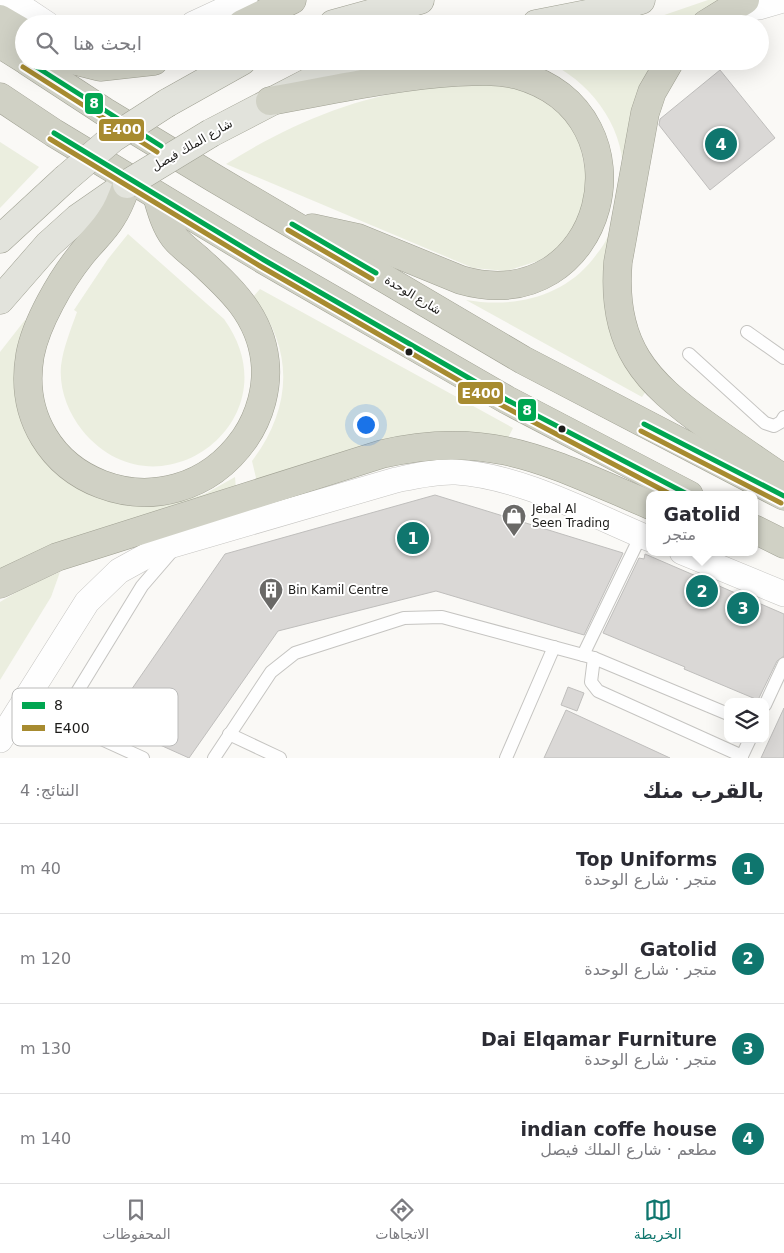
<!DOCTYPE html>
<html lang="ar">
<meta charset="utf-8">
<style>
:root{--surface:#fff;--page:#f7f7f7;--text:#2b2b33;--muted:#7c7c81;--line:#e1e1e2;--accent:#0f766e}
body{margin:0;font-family:"DejaVu Sans",Cairo,sans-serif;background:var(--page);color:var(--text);direction:rtl}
.controls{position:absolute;right:15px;bottom:15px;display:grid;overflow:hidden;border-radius:10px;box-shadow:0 5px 20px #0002}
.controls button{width:45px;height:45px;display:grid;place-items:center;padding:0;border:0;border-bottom:1px solid var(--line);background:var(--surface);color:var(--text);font:25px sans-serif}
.you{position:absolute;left:365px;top:424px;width:18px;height:18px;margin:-12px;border:4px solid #fff;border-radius:50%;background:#1a73e8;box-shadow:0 0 0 8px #1a73e833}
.badge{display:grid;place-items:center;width:32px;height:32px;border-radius:50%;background:var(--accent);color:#fff;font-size:16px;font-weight:700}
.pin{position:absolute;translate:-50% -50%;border:2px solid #fff;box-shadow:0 1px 5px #0006}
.popup{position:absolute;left:646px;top:491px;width:112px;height:65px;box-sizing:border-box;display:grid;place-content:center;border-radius:10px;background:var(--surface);filter:drop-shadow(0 1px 4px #0005);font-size:16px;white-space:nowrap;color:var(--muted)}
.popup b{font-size:19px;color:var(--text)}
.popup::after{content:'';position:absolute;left:50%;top:100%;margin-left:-10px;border:10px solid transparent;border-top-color:var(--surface)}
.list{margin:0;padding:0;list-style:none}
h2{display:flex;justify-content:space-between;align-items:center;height:65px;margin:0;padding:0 20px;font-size:21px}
h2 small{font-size:16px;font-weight:400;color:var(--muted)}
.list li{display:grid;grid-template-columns:32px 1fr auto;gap:15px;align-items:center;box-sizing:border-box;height:90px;padding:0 20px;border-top:1px solid var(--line)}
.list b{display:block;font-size:19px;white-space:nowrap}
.list p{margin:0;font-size:16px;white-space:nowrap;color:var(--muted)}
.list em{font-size:16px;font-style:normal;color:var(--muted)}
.icon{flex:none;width:28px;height:28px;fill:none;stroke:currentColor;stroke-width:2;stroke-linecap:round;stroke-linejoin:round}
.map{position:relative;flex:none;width:784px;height:758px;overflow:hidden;direction:ltr}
.search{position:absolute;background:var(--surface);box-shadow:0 5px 20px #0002;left:15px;right:15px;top:15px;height:55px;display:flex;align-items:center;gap:12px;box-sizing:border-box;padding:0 18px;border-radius:28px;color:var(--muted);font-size:19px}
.sheet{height:425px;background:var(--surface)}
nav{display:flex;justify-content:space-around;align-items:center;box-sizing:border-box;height:70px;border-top:1px solid var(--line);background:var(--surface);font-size:14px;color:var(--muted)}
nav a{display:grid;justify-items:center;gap:2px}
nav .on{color:var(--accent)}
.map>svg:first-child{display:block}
.green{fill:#ebeedf}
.building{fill:#dad8d6;stroke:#bfbebc}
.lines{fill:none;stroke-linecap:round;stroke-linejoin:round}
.lane-casing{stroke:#c5c4c1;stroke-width:14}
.street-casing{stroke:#c5c4c1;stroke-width:26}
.primary-casing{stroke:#a0a193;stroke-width:29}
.highway-casing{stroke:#a0a193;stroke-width:29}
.lane{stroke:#fefefe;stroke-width:12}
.street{stroke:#fefefe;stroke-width:25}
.primary{stroke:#e2e3dc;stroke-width:28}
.highway{stroke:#d0d1c5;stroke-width:28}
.primary-bridge-casing{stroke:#a0a193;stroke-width:29;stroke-linecap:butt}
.primary-bridge{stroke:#e2e3dc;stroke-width:28}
.bus-1-casing{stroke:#fff;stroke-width:9}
.bus-2-casing{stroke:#fff;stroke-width:9}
.bus-1{stroke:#00a651;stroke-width:5}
.bus-2{stroke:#a78b30;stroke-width:5}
.bus-dot{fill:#1d1c1a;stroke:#fff;stroke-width:2}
.labels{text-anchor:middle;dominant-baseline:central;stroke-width:4;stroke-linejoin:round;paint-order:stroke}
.street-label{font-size:12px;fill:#1d1c1a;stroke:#fff}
.poi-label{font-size:12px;fill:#1d1c1a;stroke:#fff;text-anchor:start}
.key{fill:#fff;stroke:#bbbbba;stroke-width:1}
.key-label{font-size:14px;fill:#1d1c1a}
.line-badge{stroke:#fff;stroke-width:2}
.badge-label{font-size:14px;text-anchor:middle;font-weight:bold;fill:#fff}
</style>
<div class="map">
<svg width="784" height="758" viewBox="0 0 784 758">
<rect width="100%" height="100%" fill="#faf9f6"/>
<g class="green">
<polygon points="708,0 728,0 696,24 638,24"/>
<path d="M545,61H659L610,258L649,387L642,397L466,300C513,308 562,298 593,259C599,251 606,243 609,233C613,224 614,214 617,204C618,196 622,186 623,178C626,128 590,80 545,61Z"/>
<path d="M495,82L542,97L577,130L589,190L574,229L552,253L538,261L506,271L473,268L226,164C285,127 349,99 418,89C443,85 469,84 495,82Z"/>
<polygon points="0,142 39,167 0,208"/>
<path d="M128,234L224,319C297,420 157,523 82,430C68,412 59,389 61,366C63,348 71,329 77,312L74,310L108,259Z"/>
<path d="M260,289L513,428L507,440L257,482L252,461C292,408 295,350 253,297Z"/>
<polygon points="25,320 29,326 20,379 94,494 124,504 156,506 173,503 205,494 235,477 236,489 0,573 0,352"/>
<polygon points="60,572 51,597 0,680 0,602 25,587"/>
</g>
<g class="building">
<polygon points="720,70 775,138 710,190 659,125 660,119"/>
<polygon points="435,495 623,553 584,635 436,591 278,631 189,758 109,722 225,554"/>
<polygon points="645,554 784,614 784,656 777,661 758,700 684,669 685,667 603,633 639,558 644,559"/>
<polygon points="568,687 584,693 577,711 561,705"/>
<polygon points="784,708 784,758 761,758"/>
<polygon points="566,710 670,758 544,758"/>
</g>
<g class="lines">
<defs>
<g id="lane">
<polyline points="747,332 784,358"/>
<polyline points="689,354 765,423 774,426 781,422 784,417"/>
<polyline points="583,655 641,535"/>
<polyline points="594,658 591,682 598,691 742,756"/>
<polyline points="765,705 784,664"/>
<polyline points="51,716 143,758"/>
<polyline points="10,723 51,716 71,702 142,586 173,550"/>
<polyline points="229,734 280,758"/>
<polyline points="214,758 271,672 295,653 404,618 442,617 594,658 728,714"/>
<polyline points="506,758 554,647"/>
<polyline points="741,758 750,739"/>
</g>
<g id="street">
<polyline points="11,0 47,24"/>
<polyline points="726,12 759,7 783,0"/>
<polyline points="193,24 245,0"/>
<polyline points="682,552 784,594"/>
<path d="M0,740L87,602L119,571L159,549L396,480C415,476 436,471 456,472C521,476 590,514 650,539"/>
</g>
<g id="primary">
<polyline points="333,24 420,0"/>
<polyline points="536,24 607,10 641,0"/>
<polyline points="167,103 242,61"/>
<polyline points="211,133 313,80 362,61"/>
<polyline points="0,239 65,179"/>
<polyline points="0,300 48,245 78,218 127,184"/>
</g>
<g id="highway">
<polyline points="0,19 24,33"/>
<polyline points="242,24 292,0"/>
<polyline points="706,24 745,0"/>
<polyline points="0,44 24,59"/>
<polyline points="27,61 105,112 214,178 523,360 784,496"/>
<polyline points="76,61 100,67 154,61"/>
<path d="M670,61L652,92L645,113L618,262C611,345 645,382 709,427C734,445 759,462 784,479"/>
<polyline points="0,97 54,133 264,260 507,400 689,495"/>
<path d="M270,101C332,90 394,76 457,72C477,71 498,70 518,75C657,114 605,321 461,280L358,238L312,228"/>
<path d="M127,184C123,195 119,207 112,217C104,231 91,242 81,255C61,280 36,323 30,355C8,483 171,544 245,438C260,416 268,387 265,361C260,315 230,288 198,259C190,252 180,245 174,237C165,225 161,210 157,196"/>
<polyline points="754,529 784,544"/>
<path d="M0,584L57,557L382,454C492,428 552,464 650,505"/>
</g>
</defs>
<use href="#lane" class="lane-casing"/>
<use href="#street" class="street-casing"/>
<use href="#primary" class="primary-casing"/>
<use href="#highway" class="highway-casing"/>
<use href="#lane" class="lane"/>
<use href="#street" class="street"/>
<use href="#primary" class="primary"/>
<use href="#highway" class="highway"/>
<defs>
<g id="primary-bridge">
<polyline points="65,179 113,138 167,103"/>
<polyline points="127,184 211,133"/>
</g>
</defs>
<use href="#primary-bridge" class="primary-bridge-casing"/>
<use href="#primary-bridge" class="primary-bridge"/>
<defs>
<g id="bus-1">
<polyline points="27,61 161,146"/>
<polyline points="54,133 264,260 507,400 689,495"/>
<polyline points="292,224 376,273"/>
<polyline points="644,424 784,496"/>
</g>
<g id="bus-2">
<polyline points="23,67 157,152"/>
<polyline points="50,139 260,266 503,406 672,495"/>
<polyline points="288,230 372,279"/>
<polyline points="641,431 781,503"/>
</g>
</defs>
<use href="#bus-1" class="bus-1-casing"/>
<use href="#bus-2" class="bus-2-casing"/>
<use href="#bus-1" class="bus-1"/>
<use href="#bus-2" class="bus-2"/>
</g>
<defs>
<symbol id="shop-pin" viewBox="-11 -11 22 30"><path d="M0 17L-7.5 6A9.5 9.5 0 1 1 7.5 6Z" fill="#6a6967" stroke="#fff"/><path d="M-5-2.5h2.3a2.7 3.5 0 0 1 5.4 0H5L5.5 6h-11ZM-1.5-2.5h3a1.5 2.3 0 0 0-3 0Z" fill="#fff"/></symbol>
<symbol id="building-pin" viewBox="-11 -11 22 30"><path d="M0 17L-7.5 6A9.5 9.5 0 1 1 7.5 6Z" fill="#6a6967" stroke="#fff"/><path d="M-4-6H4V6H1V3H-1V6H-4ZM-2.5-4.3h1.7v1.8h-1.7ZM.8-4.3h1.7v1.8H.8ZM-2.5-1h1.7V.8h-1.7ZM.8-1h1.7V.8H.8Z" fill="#fff"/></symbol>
</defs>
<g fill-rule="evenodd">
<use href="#shop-pin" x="500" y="502" width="28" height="38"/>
<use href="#building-pin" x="257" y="576" width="28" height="38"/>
</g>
<g class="bus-dot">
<circle cx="409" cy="352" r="4.5"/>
<circle cx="562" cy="429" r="4.5"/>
</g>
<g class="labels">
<g class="street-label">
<text transform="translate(192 145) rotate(-30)">شارع الملك فيصل</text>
<text transform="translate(413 295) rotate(31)">شارع الوحدة</text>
</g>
<g class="poi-label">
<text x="532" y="509">Jebal Al<tspan x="532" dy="14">Seen Trading</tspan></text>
<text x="288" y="590">Bin Kamil Centre</text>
</g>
</g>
<rect x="12" y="688" width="166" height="58" rx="8" class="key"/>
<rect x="22" y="702" width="23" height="7" fill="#00a651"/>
<rect x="22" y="725" width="23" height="6" fill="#a78b30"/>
<g class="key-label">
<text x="54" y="710">8</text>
<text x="54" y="733">E400</text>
</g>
<g class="line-badge">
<rect x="84" y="92" width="20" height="23" rx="5" fill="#00a651"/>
<rect x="98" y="118" width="47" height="24" rx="5" fill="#a78b30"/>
<rect x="457" y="381" width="47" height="24" rx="5" fill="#a78b30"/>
<rect x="517" y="398" width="20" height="24" rx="5" fill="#00a651"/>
</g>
<g class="badge-label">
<text x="94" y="108">8</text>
<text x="122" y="134">E400</text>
<text x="481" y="398">E400</text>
<text x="527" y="415">8</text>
</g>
</svg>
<div class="controls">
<button><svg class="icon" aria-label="layers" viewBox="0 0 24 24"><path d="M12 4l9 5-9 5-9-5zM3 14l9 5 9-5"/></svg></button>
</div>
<div class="you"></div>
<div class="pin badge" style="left:413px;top:538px">1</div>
<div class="pin badge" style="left:702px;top:591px">2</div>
<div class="popup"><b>Gatolid</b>متجر</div>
<div class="pin badge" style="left:743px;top:608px">3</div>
<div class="pin badge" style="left:721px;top:144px">4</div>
<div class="search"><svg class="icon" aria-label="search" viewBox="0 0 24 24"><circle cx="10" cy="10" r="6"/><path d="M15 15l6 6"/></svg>ابحث هنا</div>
</div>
<section class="sheet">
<h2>بالقرب منك<small>النتائج: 4</small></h2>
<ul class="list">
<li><span class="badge">1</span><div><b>Top Uniforms</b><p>متجر · شارع الوحدة</p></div><em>40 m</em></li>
<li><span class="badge">2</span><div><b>Gatolid</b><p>متجر · شارع الوحدة</p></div><em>120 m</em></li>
<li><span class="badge">3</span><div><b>Dai Elqamar Furniture</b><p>متجر · شارع الوحدة</p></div><em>130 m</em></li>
<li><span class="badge">4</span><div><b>indian coffe house</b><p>مطعم · شارع الملك فيصل</p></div><em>140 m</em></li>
</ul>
</section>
<nav>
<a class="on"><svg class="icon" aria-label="map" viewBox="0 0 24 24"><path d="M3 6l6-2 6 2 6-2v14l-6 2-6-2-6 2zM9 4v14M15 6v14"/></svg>الخريطة</a>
<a><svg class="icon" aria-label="directions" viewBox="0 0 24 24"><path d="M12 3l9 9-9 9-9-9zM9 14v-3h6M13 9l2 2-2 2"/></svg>الاتجاهات</a>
<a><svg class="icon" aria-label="saved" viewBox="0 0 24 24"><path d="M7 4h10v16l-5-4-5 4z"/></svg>المحفوظات</a>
</nav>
